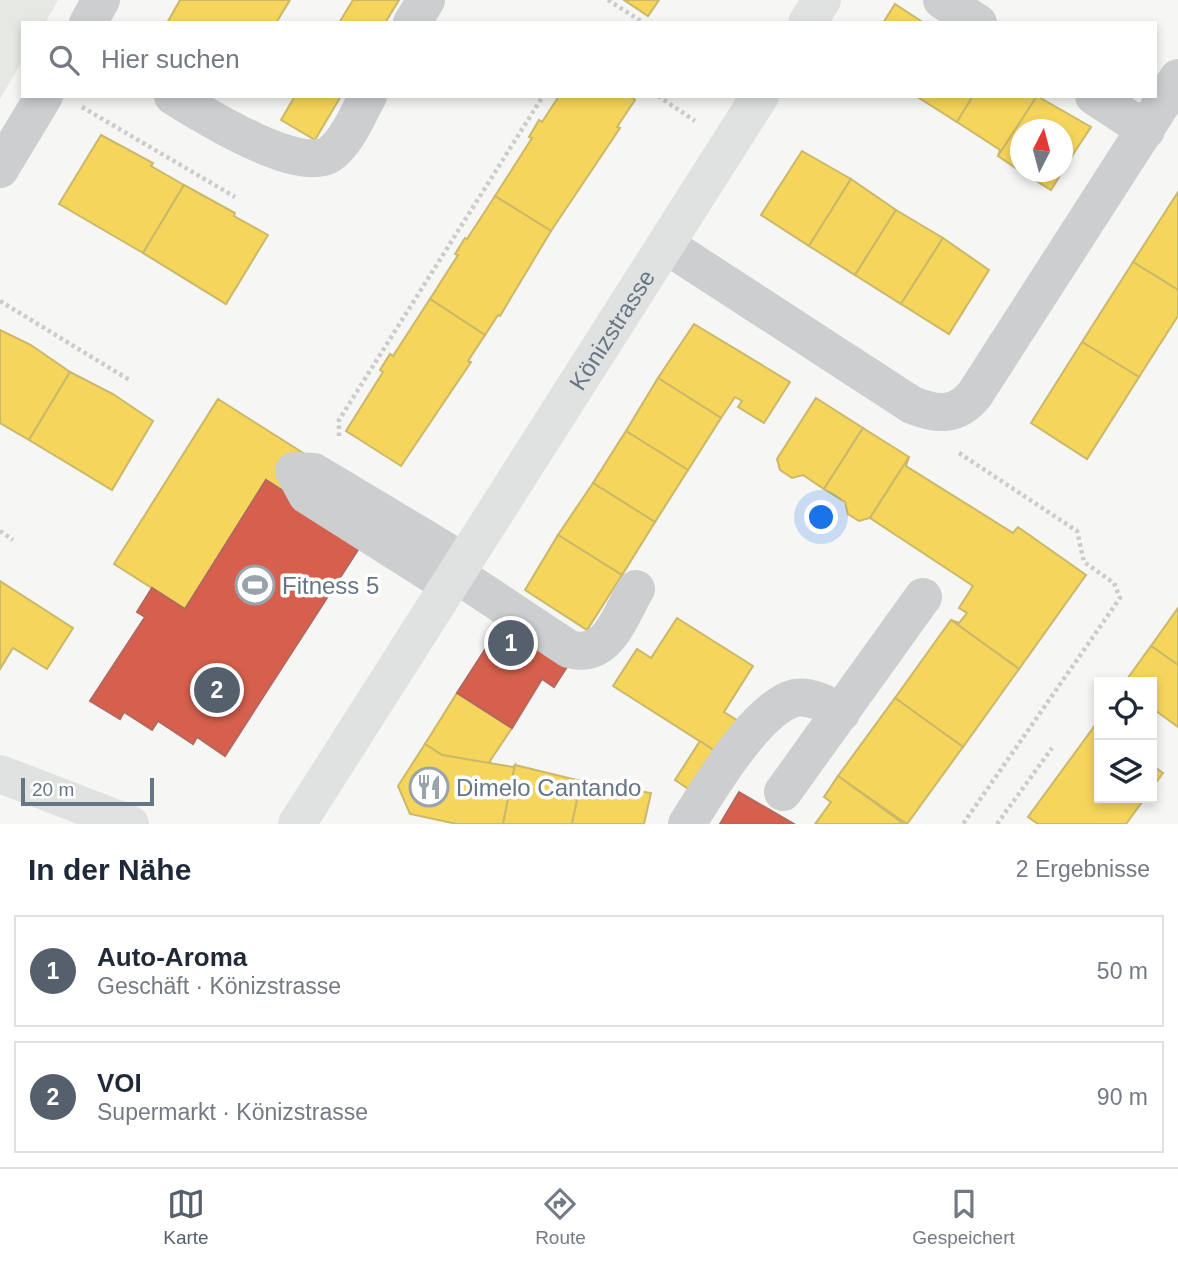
<!DOCTYPE html>
<html lang="de">
<meta charset="utf-8">
<style>
:root{--surface:#fff;--page:#f6f6f7;--text:#1f2937;--muted:#747a83;--line:#e0e1e3;--accent:#56606c}
body{margin:0;font-family:Arial,sans-serif;background:var(--page);color:var(--text)}
.controls{position:absolute;right:21px;bottom:21px;display:grid;overflow:hidden;border-radius:0px;box-shadow:0 4px 10px #0003}
.controls button{width:63px;height:63px;display:grid;place-items:center;padding:0;border:0;border-bottom:2px solid var(--line);background:var(--surface);color:var(--text);font:35px sans-serif}
.compass{position:absolute;left:1010px;top:119px;width:63px;height:63px;border-radius:50%;background:var(--surface);box-shadow:0 4px 10px #0003;rotate:6deg}
.scale{position:absolute;left:21px;bottom:18px;width:133px;box-sizing:border-box;padding-left:7px;border:4px solid #677685;border-top:0;font-size:19px;line-height:24px;white-space:nowrap;color:#677685;-webkit-text-stroke:5px #fff;paint-order:stroke}
.you{position:absolute;left:822px;top:518px;width:24px;height:24px;margin:-18px;border:5px solid #fff;border-radius:50%;background:#1a73e8;box-shadow:0 0 0 10px #1a73e833}
.badge{display:grid;place-items:center;width:46px;height:46px;border-radius:50%;background:var(--accent);color:#fff;font-size:23px;font-weight:700}
.pin{position:absolute;translate:-50% -50%;border:4px solid #fff;box-shadow:0 2px 7px #0006}
.list{margin:0;padding:0;list-style:none}
h2{display:flex;justify-content:space-between;align-items:center;height:91px;margin:0;padding:0 28px;font-size:30px}
h2 small{font-size:23px;font-weight:400;color:var(--muted)}
.list li{display:grid;grid-template-columns:46px 1fr auto;gap:21px;align-items:center;box-sizing:border-box;height:112px;margin:0 14px 14px;padding:0 14px;border:2px solid var(--line);border-radius:0px}
.list b{display:block;font-size:26px;white-space:nowrap}
.list p{margin:0;font-size:23px;white-space:nowrap;color:var(--muted)}
.list em{font-size:23px;font-style:normal;color:var(--muted)}
.icon{flex:none;width:38px;height:38px;fill:none;stroke:currentColor;stroke-width:2;stroke-linecap:round;stroke-linejoin:round}
.map{position:relative;flex:none;width:1178px;height:824px;overflow:hidden}
.search{position:absolute;background:var(--surface);box-shadow:0 4px 10px #0003;left:21px;right:21px;top:21px;height:77px;display:flex;align-items:center;gap:18px;box-sizing:border-box;padding:0 24px;border-radius:0px;color:var(--muted);font-size:26px}
.sheet{height:343px;background:var(--surface)}
nav{display:flex;justify-content:space-around;align-items:center;box-sizing:border-box;height:98px;border-top:2px solid var(--line);background:var(--surface);font-size:19px;color:var(--muted)}
nav a{display:grid;justify-items:center;gap:4px}
nav .on{color:var(--accent)}
.map>svg:first-child{display:block}
.green{fill:#e6e9e3}
.homes{fill:#f6d55c;stroke:#cbb868;stroke-width:2}
.shops{fill:#d6604d;stroke:#b5675e;stroke-width:2}
.lines{fill:none;stroke-linecap:round;stroke-linejoin:round}
.path{stroke:#cbcccb;stroke-width:4.5;stroke-dasharray:3.5 3.5;stroke-linecap:butt}
.minor{stroke:#cccecf;stroke-width:38}
.major{stroke:#e0e1e1;stroke-width:38}
.labels{text-anchor:middle;dominant-baseline:central;stroke-width:7;stroke-linejoin:round;paint-order:stroke}
.street-label{font-size:24px;fill:#677685;stroke:#fff}
.poi-label{font-size:24px;fill:#677685;stroke:#fff;text-anchor:start}
</style>
<div class="map">
<svg width="1178" height="824" viewBox="0 0 1178 824">
<rect width="100%" height="100%" fill="#f6f6f5"/>
<polygon class="green" points="0,0 58,0 45,23 23,23 23,60 0,99"/>
<g class="homes">
<polygon points="180,0 290,0 276,23 167,23"/>
<polygon points="353,0 399,0 385,23 339,23"/>
<polygon points="624,0 659,0 648,16"/>
<polygon points="895,4 921,21 924,23 883,23"/>
<polygon points="295,96 341,96 315,140 281,120"/>
<polygon points="559,96 630,96 635,100 617,127 620,128 551,231 495,196 532,138 529,137 539,120 542,122"/>
<polygon points="916,96 973,96 957,122"/>
<polygon points="973,96 1037,96 998,156 1000,150 957,122"/>
<polygon points="1037,96 1091,127 1062,171 1062,130 1020,130 1020,171 998,156"/>
<polygon points="101,135 153,163 151,166 184,185 143,253 59,204"/>
<polygon points="802,151 851,179 809,246 761,215"/>
<polygon points="1022,172 1062,172 1051,190"/>
<polygon points="851,179 896,210 855,275 809,246"/>
<polygon points="184,185 235,213 234,216 268,235 226,304 143,253"/>
<polygon points="1178,192 1178,290 1133,262"/>
<polygon points="495,196 551,231 500,316 498,315 485,335 430,299 458,255 455,254 465,238 467,239"/>
<polygon points="896,210 943,238 901,304 855,275"/>
<polygon points="943,238 989,270 949,334 901,304"/>
<polygon points="1133,262 1178,290 1178,316 1139,377 1082,342"/>
<polygon points="430,299 485,335 468,361 471,362 401,466 346,431 383,372 380,370 390,354 393,356"/>
<polygon points="694,324 790,382 764,423 738,407 742,401 735,397 721,418 658,378"/>
<polygon points="0,330 31,345 70,372 29,440 0,423"/>
<polygon points="1082,342 1139,377 1087,459 1031,423"/>
<polygon points="70,372 113,394 153,421 112,490 29,440"/>
<polygon points="658,378 721,418 688,470 626,431"/>
<polygon points="816,398 863,428 824,489 803,475 792,478 780,470 777,459"/>
<polygon points="218,399 319,463 296,499 266,480 185,609 114,564"/>
<polygon points="863,428 909,457 870,518 859,521 848,514 845,502 824,489"/>
<polygon points="626,431 688,470 655,522 593,483"/>
<polygon points="909,457 906,466 1013,533 1018,527 1086,575 1019,669 951,620 959,623 967,613 959,608 973,586 870,518"/>
<polygon points="593,483 655,522 622,575 558,535"/>
<polygon points="558,535 622,575 587,630 525,590"/>
<polygon points="0,581 73,628 47,669 13,648 0,669"/>
<polygon points="1178,608 1178,665 1151,646"/>
<polygon points="677,618 753,666 724,712 740,722 720,754 613,686 637,649 651,658"/>
<polygon points="951,620 1019,669 963,747 895,698"/>
<polygon points="1151,646 1178,665 1178,727 1152,708 1152,682 1125,682"/>
<polygon points="457,693 512,728 488,764 442,755 425,744"/>
<polygon points="895,698 963,747 907,824 838,776"/>
<polygon points="1096,724 1099,727 1099,798 1145,798 1126,824 1038,824 1028,817"/>
<polygon points="700,741 718,753 693,792 675,780"/>
<polygon points="425,744 442,755 513,767 515,765 503,824 457,824 410,814 398,786"/>
<polygon points="515,765 581,781 572,824 503,824"/>
<polygon points="1152,765 1163,773 1152,788"/>
<polygon points="838,776 904,824 815,824 831,802 824,797"/>
<polygon points="581,781 651,793 644,824 572,824"/>
</g>
<g class="shops">
<polygon points="266,480 363,542 225,756 197,737 193,744 158,721 152,730 124,712 120,719 90,701 145,617 137,612 152,588 185,609"/>
<polygon points="516,624 572,659 554,687 542,679 512,728 457,693 488,645 499,652"/>
<polygon points="739,792 794,824 720,824"/>
</g>
<g class="lines">
<g class="path">
<polyline points="608,0 644,23"/>
<polyline points="658,96 695,121"/>
<polyline points="82,107 235,197"/>
<polyline points="0,301 131,381"/>
<polyline points="339,436 339,420 543,96"/>
<polyline points="959,453 1077,531 1084,562 1114,583 1120,598 963,824"/>
<polyline points="0,531 13,540"/>
<polyline points="997,824 1052,748"/>
</g>
<g class="minor">
<polyline points="942,0 978,23"/>
<polyline points="88,23 101,0"/>
<polyline points="412,23 426,0"/>
<path d="M173,96C202,114 299,175 330,154C347,142 358,114 368,96"/>
<polyline points="1094,96 1146,130"/>
<polyline points="0,169 44,96"/>
<path d="M666,245L912,405C937,415 957,417 975,394L1178,78"/>
<path d="M456,574L569,649C608,660 619,617 636,589"/>
<polyline points="449,585 307,495 294,471 314,472 464,562"/>
<polyline points="783,792 923,597"/>
<path d="M687,824C708,791 756,708 795,698C810,695 829,705 841,713"/>
</g>
<g class="major">
<polyline points="807,23 822,0"/>
<polyline points="0,774 130,824"/>
<path id="s1" d="M297,824L760,96"/>
</g>
</g>
<defs>
<symbol id="stadium-ring" viewBox="-11 -11 22 22"><circle r="9.5" fill="#fff" stroke="#99a3ac" stroke-width="1.5"/><path d="M0-5a6.5 5 0 1 0 0 10a6.5 5 0 1 0 0-10ZM-3.5-1.8h7v3.6h-7Z" fill="#99a3ac"/></symbol>
<symbol id="restaurant-ring" viewBox="-11 -11 22 22"><circle r="9.5" fill="#fff" stroke="#99a3ac" stroke-width="1.5"/><path d="M-5-6h1v4h1v-4h1v4h1v-4h1v5L-1.5 .5V6h-2V.5L-5-1ZM5-6V6H3V1.5H1.5Q1.5-4 5-6Z" fill="#99a3ac"/></symbol>
</defs>
<g fill-rule="evenodd">
<use href="#stadium-ring" x="233" y="563" width="44" height="44"/>
<use href="#restaurant-ring" x="407" y="765" width="44" height="44"/>
</g>
<g class="labels">
<g class="street-label">
<text stroke="none"><textPath href="#s1" startOffset="586">Könizstrasse</textPath></text>
</g>
<g class="poi-label">
<text x="282" y="585">Fitness 5</text>
<text x="456" y="787">Dimelo Cantando</text>
</g>
</g>
</svg>
<div class="controls">
<button><svg class="icon" aria-label="locate" viewBox="0 0 24 24"><circle cx="12" cy="12" r="6"/><path d="M12 2v4M12 18v4M2 12h4M18 12h4"/></svg></button>
<button><svg class="icon" aria-label="layers" viewBox="0 0 24 24"><path d="M12 4l9 5-9 5-9-5zM3 14l9 5 9-5"/></svg></button>
</div>
<svg class="compass" viewBox="-18 -18 36 36"><path d="M0-13l5 13h-10z" fill="#e53935"/><path d="M0 13l5-13h-10z" fill="#747a83"/></svg>
<div class="scale">20 m</div>
<div class="you"></div>
<div class="pin badge" style="left:511px;top:643px">1</div>
<div class="pin badge" style="left:217px;top:690px">2</div>
<div class="search"><svg class="icon" aria-label="search" viewBox="0 0 24 24"><circle cx="10" cy="10" r="6"/><path d="M15 15l6 6"/></svg>Hier suchen</div>
</div>
<section class="sheet">
<h2>In der Nähe<small>2 Ergebnisse</small></h2>
<ul class="list">
<li><span class="badge">1</span><div><b>Auto-Aroma</b><p>Geschäft · Könizstrasse</p></div><em>50 m</em></li>
<li><span class="badge">2</span><div><b>VOI</b><p>Supermarkt · Könizstrasse</p></div><em>90 m</em></li>
</ul>
</section>
<nav>
<a class="on"><svg class="icon" aria-label="map" viewBox="0 0 24 24"><path d="M3 6l6-2 6 2 6-2v14l-6 2-6-2-6 2zM9 4v14M15 6v14"/></svg>Karte</a>
<a><svg class="icon" aria-label="directions" viewBox="0 0 24 24"><path d="M12 3l9 9-9 9-9-9zM9 14v-3h6M13 9l2 2-2 2"/></svg>Route</a>
<a><svg class="icon" aria-label="saved" viewBox="0 0 24 24"><path d="M7 4h10v16l-5-4-5 4z"/></svg>Gespeichert</a>
</nav>
